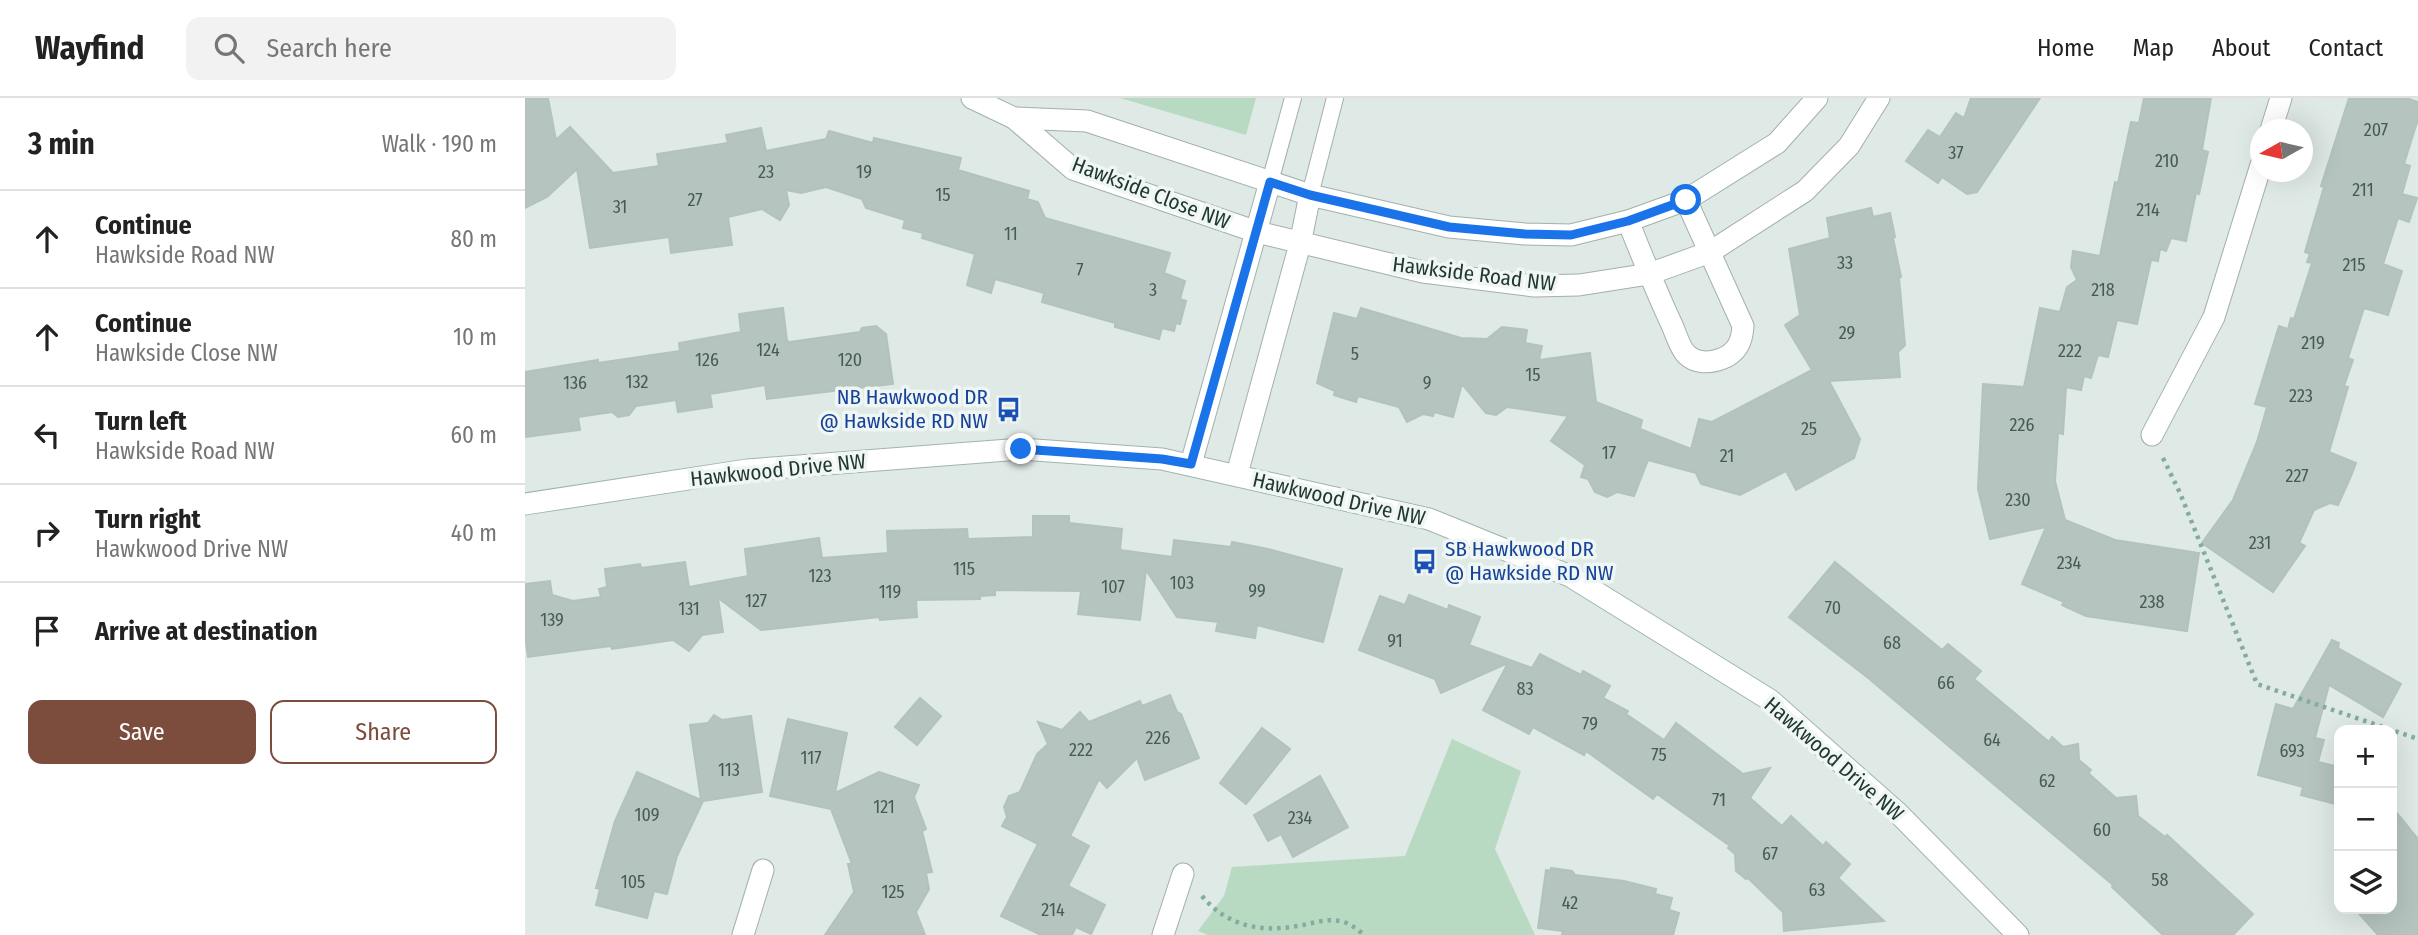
<!DOCTYPE html>
<meta charset="utf-8">
<style>
:root{--surface:#fff;--page:#f2f2f2;--text:#222;--muted:#767676;--line:#e0e0e0;--accent:#7c4c3c}
body{margin:0;font-family:"Fira Sans Condensed",sans-serif;background:var(--page);color:var(--text)}
.controls{position:absolute;right:21px;bottom:21px;display:grid;overflow:hidden;border-radius:14px;box-shadow:0 7px 28px #0002}
.controls button{width:63px;height:63px;display:grid;place-items:center;padding:0;border:0;border-bottom:2px solid var(--line);background:var(--surface);color:var(--text);font:35px sans-serif}
.compass{position:absolute;left:1725px;top:21px;width:63px;height:63px;border-radius:50%;background:var(--surface);box-shadow:0 7px 28px #0002;rotate:262deg}
.stop{position:absolute;width:21px;height:21px;margin:-16px;border:5px solid #1a73e8;border-radius:50%;background:#fff}
.stop.end{background:#1a73e8;border-color:#fff;box-shadow:0 2px 7px #0008}
.list{margin:0;padding:0;list-style:none}
h2{display:flex;justify-content:space-between;align-items:center;height:91px;margin:0;padding:0 28px;font-size:30px}
h2 small{font-size:23px;font-weight:400;color:var(--muted)}
.list li{display:grid;grid-template-columns:46px 1fr auto;gap:21px;align-items:center;box-sizing:border-box;height:98px;padding:0 28px;border-top:2px solid var(--line)}
.list b{display:block;font-size:26px;white-space:nowrap}
.list p{margin:0;font-size:23px;white-space:nowrap;color:var(--muted)}
.list em{font-size:23px;font-style:normal;color:var(--muted)}
.actions{display:flex;gap:14px;padding:21px 28px}
.actions a{flex:1;padding:16px 0;border:2px solid var(--accent);border-radius:14px;text-align:center;font-size:24px;color:var(--accent)}
.actions .main{background:var(--accent);color:#fff}
.icon{flex:none;width:38px;height:38px;fill:none;stroke:currentColor;stroke-width:2;stroke-linecap:round;stroke-linejoin:round}
.map{position:relative;flex:none;width:1893px;height:837px;overflow:hidden}
header{display:flex;align-items:center;gap:42px;box-sizing:border-box;height:98px;padding:0 35px;background:var(--surface);border-bottom:2px solid var(--line)}
header strong{font-size:33px}
nav{display:flex;gap:38px;margin-inline-start:auto;font-size:24px}
.search{width:490px;height:63px;background:var(--page);display:flex;align-items:center;gap:18px;box-sizing:border-box;padding:0 24px;border-radius:14px;color:var(--muted);font-size:26px}
main{display:flex}
aside{flex:1;background:var(--surface)}
.map>svg:first-child{display:block}
.green{fill:#b9dac2}
.building{fill:#b5c4be;stroke:#b2c3bc;stroke-width:2}
.lines{fill:none;stroke-linecap:round;stroke-linejoin:round}
.lane-casing{stroke:#a2b0ac;stroke-width:18}
.street-casing{stroke:#a2b0ac;stroke-width:23}
.secondary-casing{stroke:#9fb5ad;stroke-width:23}
.path{stroke:#81ac9f;stroke-width:4.5;stroke-dasharray:3.5 5;stroke-linecap:butt}
.lane{stroke:#fff;stroke-width:16}
.street{stroke:#fff;stroke-width:21}
.secondary{stroke:#fff;stroke-width:21}
.route{stroke:#1a73e8;stroke-width:9}
.labels{text-anchor:middle;dominant-baseline:central;stroke-width:7;stroke-linejoin:round;paint-order:stroke}
.number-label{font-size:18px;fill:#465b55}
.street-label{font-size:21px;fill:#213832;stroke:#eff6f3}
.transit-label{font-size:21px;fill:#164399;stroke:#eff6f3;text-anchor:end}
</style>
<header>
<strong>Wayfind</strong>
<div class="search"><svg class="icon" aria-label="search" viewBox="0 0 24 24"><circle cx="10" cy="10" r="6"/><path d="M15 15l6 6"/></svg>Search here</div>
<nav><a>Home</a><a>Map</a><a>About</a><a>Contact</a></nav>
</header>
<main>
<aside>
<h2>3 min<small>Walk · 190 m</small></h2>
<ul class="list">
<li><svg class="icon" aria-label="ahead" viewBox="0 0 24 24"><path d="M12 20V5M6 11l6-6 6 6"/></svg><div><b>Continue</b><p>Hawkside Road NW</p></div><em>80 m</em></li>
<li><svg class="icon" aria-label="ahead" viewBox="0 0 24 24"><path d="M12 20V5M6 11l6-6 6 6"/></svg><div><b>Continue</b><p>Hawkside Close NW</p></div><em>10 m</em></li>
<li><svg class="icon" aria-label="left" viewBox="0 0 24 24"><path d="M17 20v-9H6M10 6l-5 5 5 5"/></svg><div><b>Turn left</b><p>Hawkside Road NW</p></div><em>60 m</em></li>
<li><svg class="icon" aria-label="right" viewBox="0 0 24 24"><path d="M7 20v-9h11M14 6l5 5-5 5"/></svg><div><b>Turn right</b><p>Hawkwood Drive NW</p></div><em>40 m</em></li>
<li><svg class="icon" aria-label="arrive" viewBox="0 0 24 24"><path d="M6 21V4h12l-3 4 3 4H6"/></svg><div><b>Arrive at destination</b></div></li>
</ul>
<div class="actions"><a class="main">Save</a><a>Share</a></div>
</aside>
<div class="map">
<svg width="1893" height="837" viewBox="0 0 1893 837">
<rect width="100%" height="100%" fill="#dfe9e5"/>
<g class="green">
<polygon points="595,0 731,0 721,37"/>
<polygon points="927,641 996,673 970,751 1010,837 683,837 673,833 699,798 707,769 880,758"/>
</g>
<g class="building">
<polygon points="0,0 23,0 31,42 45,29 88,75 134,68 132,56 203,45 201,37 236,30 241,53 301,41 304,33 348,45 349,40 436,60 433,72 504,93 502,101 513,104 520,120 645,155 639,175 660,183 655,201 661,203 655,226 651,225 649,233 637,230 634,241 590,229 590,225 517,204 519,195 470,181 466,195 442,187 450,156 397,140 398,135 378,130 380,122 341,110 337,101 301,89 276,95 261,92 264,107 255,122 237,111 203,119 207,147 146,155 144,139 65,150 52,71 22,99 0,110"/>
<polygon points="1446,0 1515,0 1452,94 1442,96 1417,79 1413,85 1381,63 1403,32 1415,39 1431,15 1439,20"/>
<polygon points="1619,0 1686,0 1677,52 1683,54 1674,96 1671,95 1661,143 1646,140 1641,153 1635,151 1633,163 1626,162 1612,226 1592,222 1583,259 1573,257 1566,280 1559,278 1556,292 1541,289 1538,336 1533,335 1530,383 1540,422 1590,442 1674,455 1662,533 1561,518 1537,507 1539,504 1497,486 1521,429 1465,441 1453,391 1458,286 1499,289 1515,210 1535,214 1542,189 1552,182 1546,169 1548,153 1575,158 1590,84 1593,85 1606,24 1614,25"/>
<polygon points="1824,0 1881,0 1893,4 1893,21 1879,66 1885,68 1877,96 1892,100 1884,124 1873,120 1858,166 1877,173 1863,217 1839,210 1823,260 1828,262 1819,288 1823,289 1804,354 1831,365 1826,378 1813,407 1805,405 1789,412 1774,445 1780,448 1748,494 1677,445 1708,402 1732,344 1742,309 1730,306 1754,228 1763,231 1766,220 1769,221 1787,165 1782,164 1785,156 1780,154 1799,89 1796,88"/>
<polygon points="1346,110 1348,119 1365,115 1370,139 1368,140 1376,179 1374,180 1380,247 1373,254 1375,279 1304,283 1335,341 1329,360 1271,392 1261,373 1215,397 1176,386 1171,375 1123,362 1109,398 1092,394 1082,399 1070,394 1063,381 1056,379 1060,367 1026,343 1043,318 982,309 971,317 961,315 937,286 928,319 909,314 908,318 898,316 882,324 874,309 833,298 831,304 809,297 810,293 792,285 809,215 832,221 836,210 936,240 962,241 977,229 1002,232 1000,245 1017,248 1014,262 1065,255 1071,304 1117,322 1115,331 1166,351 1174,321 1187,324 1287,272 1260,227 1275,217 1264,151 1305,140 1302,120"/>
<polygon points="258,210 262,243 265,244 335,234 337,230 351,228 361,236 368,286 242,301 240,287 185,296 187,309 153,314 151,302 111,308 104,317 93,319 87,314 53,319 55,332 0,339 0,274 73,262 73,265 155,253 154,245 216,234 214,216"/>
<polygon points="508,418 544,418 544,425 597,431 595,452 647,459 649,442 706,449 707,444 743,451 817,471 798,544 732,527 730,540 691,533 693,524 652,519 621,472 615,522 553,516 556,493 470,492 470,497 455,498 455,501 391,502 392,519 355,522 354,519 236,532 193,500 198,534 177,537 164,553 148,542 87,551 86,548 70,550 3,559 0,538 0,486 25,483 27,497 48,503 76,499 74,491 82,489 80,471 115,466 116,470 160,464 164,489 223,478 220,451 294,440 297,460 363,455 362,433 442,431 443,441 508,439"/>
<polygon points="1310,464 1417,552 1423,546 1456,573 1449,581 1524,644 1527,639 1538,649 1553,646 1554,662 1566,672 1563,675 1591,700 1611,698 1613,718 1640,739 1642,737 1728,816 1708,837 1638,837 1587,789 1588,787 1342,579 1264,519"/>
<polygon points="884,497 923,512 924,507 955,519 944,547 1007,570 1015,556 1056,577 1058,573 1085,588 1078,600 1103,613 1101,616 1139,642 1151,625 1218,676 1245,670 1225,700 1257,728 1266,718 1298,748 1301,744 1325,766 1313,780 1359,823 1259,833 1258,814 1223,780 1221,781 1211,773 1210,756 1203,750 1205,748 1132,696 1128,701 1061,653 1059,657 1008,629 1004,636 958,612 983,565 916,595 910,581 834,552 855,498 880,507"/>
<polygon points="1807,542 1814,545 1813,550 1876,586 1858,619 1804,587 1790,640 1799,642 1793,664 1814,669 1814,707 1776,697 1778,689 1733,677 1751,606 1768,611"/>
<polygon points="645,597 652,614 656,616 674,660 620,682 612,660 582,690 574,681 545,738 564,748 543,788 580,807 566,836 551,829 547,837 516,837 476,818 513,746 477,728 482,719 479,709 484,698 495,694 512,656 523,646 513,624 537,632 555,614 564,624 615,603 617,608"/>
<polygon points="395,600 416,618 392,647 370,629"/>
<polygon points="189,617 197,622 226,618 237,694 178,703 152,758 142,796 129,793 122,820 71,807 75,791 71,790 90,723 112,674 176,702 165,627 183,625"/>
<polygon points="263,621 322,635 310,695 354,674 394,687 389,699 401,731 397,733 407,774 401,775 404,791 391,814 400,837 300,837 329,794 323,766 327,766 306,711 245,698"/>
<polygon points="737,630 765,651 721,706 695,685"/>
<polygon points="795,678 823,729 768,759 756,736 743,743 729,717"/>
<polygon points="1867,709 1893,741 1893,837 1853,837 1830,811 1867,811"/>
<polygon points="1026,770 1047,773 1050,777 1099,783 1131,791 1130,796 1147,800 1144,812 1154,815 1148,837 1037,837 1038,833 1013,830 1021,772 1025,773"/>
</g>
<g class="lines">
<defs>
<g id="lane">
<polyline points="745,84 768,0"/>
<polyline points="785,97 810,0"/>
</g>
<g id="street">
<polyline points="447,0 489,20 548,71 732,134 898,174 1009,188 1054,187 1124,176 1185,154 1280,93 1324,48 1354,0"/>
<polyline points="489,20 562,23 785,97 924,129 1000,136 1046,137 1103,123 1161,102 1252,45 1292,0"/>
<polyline points="1746,32 1756,0"/>
<path d="M1103,123C1117,158 1131,193 1147,227C1151,236 1155,250 1161,256C1171,266 1185,265 1196,261C1212,255 1217,244 1218,228L1161,102"/>
<polyline points="1627,337 1689,219 1736,67"/>
<polyline points="666,366 745,84"/>
<polyline points="712,376 775,146 785,97"/>
<polyline points="218,837 238,772"/>
<polyline points="638,837 658,776"/>
</g>
<polyline id="secondary" points="0,406 222,372 496,351 637,361 904,421 1045,478 1245,602 1373,715 1493,837"/>
</defs>
<use href="#lane" class="lane-casing"/>
<use href="#street" class="street-casing"/>
<use href="#secondary" class="secondary-casing"/>
<g class="path">
<polyline points="1638,360 1655,395 1732,586 1893,641"/>
<path d="M677,798C701,827 734,835 772,828C786,826 800,820 815,823C825,825 832,831 839,837"/>
</g>
<use href="#lane" class="lane"/>
<use href="#street" class="street"/>
<use href="#secondary" class="secondary"/>
</g>
<g class="lines">
<polyline class="route" points="496,351 637,361 666,366 745,84 785,97 924,129 1000,136 1046,137 1103,123 1161,102"/>
</g>
<defs>
<symbol id="bus-bare" viewBox="-9 -9 18 18"><path d="M-5-6H5V4H4V6H2V4H-2V6H-4V4H-5ZM-3.5-4V0h7V-4ZM-3.5 1.2v1.5H-2V1.2ZM2 1.2v1.5H3.5V1.2Z" fill="#1a4fb4" stroke="#eff6f3" stroke-width="2.5" paint-order="stroke"/></symbol>
</defs>
<g fill-rule="evenodd">
<use href="#bus-bare" x="466" y="294" width="35" height="35"/>
<use href="#bus-bare" x="882" y="446" width="35" height="35"/>
</g>
<g class="labels">
<g class="number-label">
<text x="1851" y="32">207</text>
<text x="1431" y="55">37</text>
<text x="1642" y="63">210</text>
<text x="241" y="74">23</text>
<text x="339" y="74">19</text>
<text x="1838" y="92">211</text>
<text x="418" y="97">15</text>
<text x="170" y="102">27</text>
<text x="95" y="109">31</text>
<text x="1623" y="112">214</text>
<text x="486" y="136">11</text>
<text x="1320" y="165">33</text>
<text x="1829" y="167">215</text>
<text x="555" y="172">7</text>
<text x="628" y="192">3</text>
<text x="1578" y="192">218</text>
<text x="1322" y="235">29</text>
<text x="1788" y="245">219</text>
<text x="243" y="252">124</text>
<text x="1545" y="253">222</text>
<text x="830" y="256">5</text>
<text x="182" y="262">126</text>
<text x="325" y="262">120</text>
<text x="1008" y="277">15</text>
<text x="112" y="284">132</text>
<text x="50" y="285">136</text>
<text x="902" y="285">9</text>
<text x="1776" y="298">223</text>
<text x="1497" y="327">226</text>
<text x="1284" y="331">25</text>
<text x="1084" y="355">17</text>
<text x="1202" y="358">21</text>
<text x="1772" y="378">227</text>
<text x="1493" y="402">230</text>
<text x="1735" y="445">231</text>
<text x="1544" y="465">234</text>
<text x="439" y="471">115</text>
<text x="295" y="478">123</text>
<text x="657" y="485">103</text>
<text x="588" y="489">107</text>
<text x="732" y="493">99</text>
<text x="365" y="494">119</text>
<text x="231" y="503">127</text>
<text x="1627" y="504">238</text>
<text x="1308" y="510">70</text>
<text x="164" y="511">131</text>
<text x="27" y="522">139</text>
<text x="870" y="543">91</text>
<text x="1367" y="545">68</text>
<text x="1421" y="585">66</text>
<text x="1000" y="591">83</text>
<text x="1065" y="626">79</text>
<text x="633" y="640">226</text>
<text x="1467" y="642">64</text>
<text x="556" y="652">222</text>
<text x="1767" y="653">693</text>
<text x="1134" y="657">75</text>
<text x="286" y="660">117</text>
<text x="204" y="672">113</text>
<text x="1522" y="683">62</text>
<text x="1194" y="702">71</text>
<text x="359" y="709">121</text>
<text x="122" y="717">109</text>
<text x="775" y="720">234</text>
<text x="1577" y="732">60</text>
<text x="1245" y="756">67</text>
<text x="1635" y="782">58</text>
<text x="108" y="784">105</text>
<text x="1292" y="792">63</text>
<text x="368" y="794">125</text>
<text x="1045" y="805">42</text>
<text x="528" y="812">214</text>
</g>
<g class="street-label">
<text transform="translate(626 95) rotate(21)">Hawkside Close NW</text>
<text transform="translate(949 176) rotate(7)">Hawkside Road NW</text>
<text transform="translate(253 372) rotate(-6)">Hawkwood Drive NW</text>
<text transform="translate(814 401) rotate(13)">Hawkwood Drive NW</text>
<text transform="translate(1309 661) rotate(41)">Hawkwood Drive NW</text>
</g>
<g class="transit-label">
<text x="463" y="299">NB Hawkwood DR<tspan x="463" dy="24">@ Hawkside RD NW</tspan></text>
<text x="920" y="451" text-anchor="start">SB Hawkwood DR<tspan x="920" dy="24">@ Hawkside RD NW</tspan></text>
</g>
</g>
</svg>
<div class="controls">
<button>+</button>
<button>−</button>
<button><svg class="icon" aria-label="layers" viewBox="0 0 24 24"><path d="M12 4l9 5-9 5-9-5zM3 14l9 5 9-5"/></svg></button>
</div>
<svg class="compass" viewBox="-18 -18 36 36"><path d="M0-13l5 13h-10z" fill="#e53935"/><path d="M0 13l5-13h-10z" fill="#767676"/></svg>
<div class="stop" style="left:1161px;top:102px"></div>
<div class="stop end" style="left:496px;top:351px"></div>
</div>
</main>
